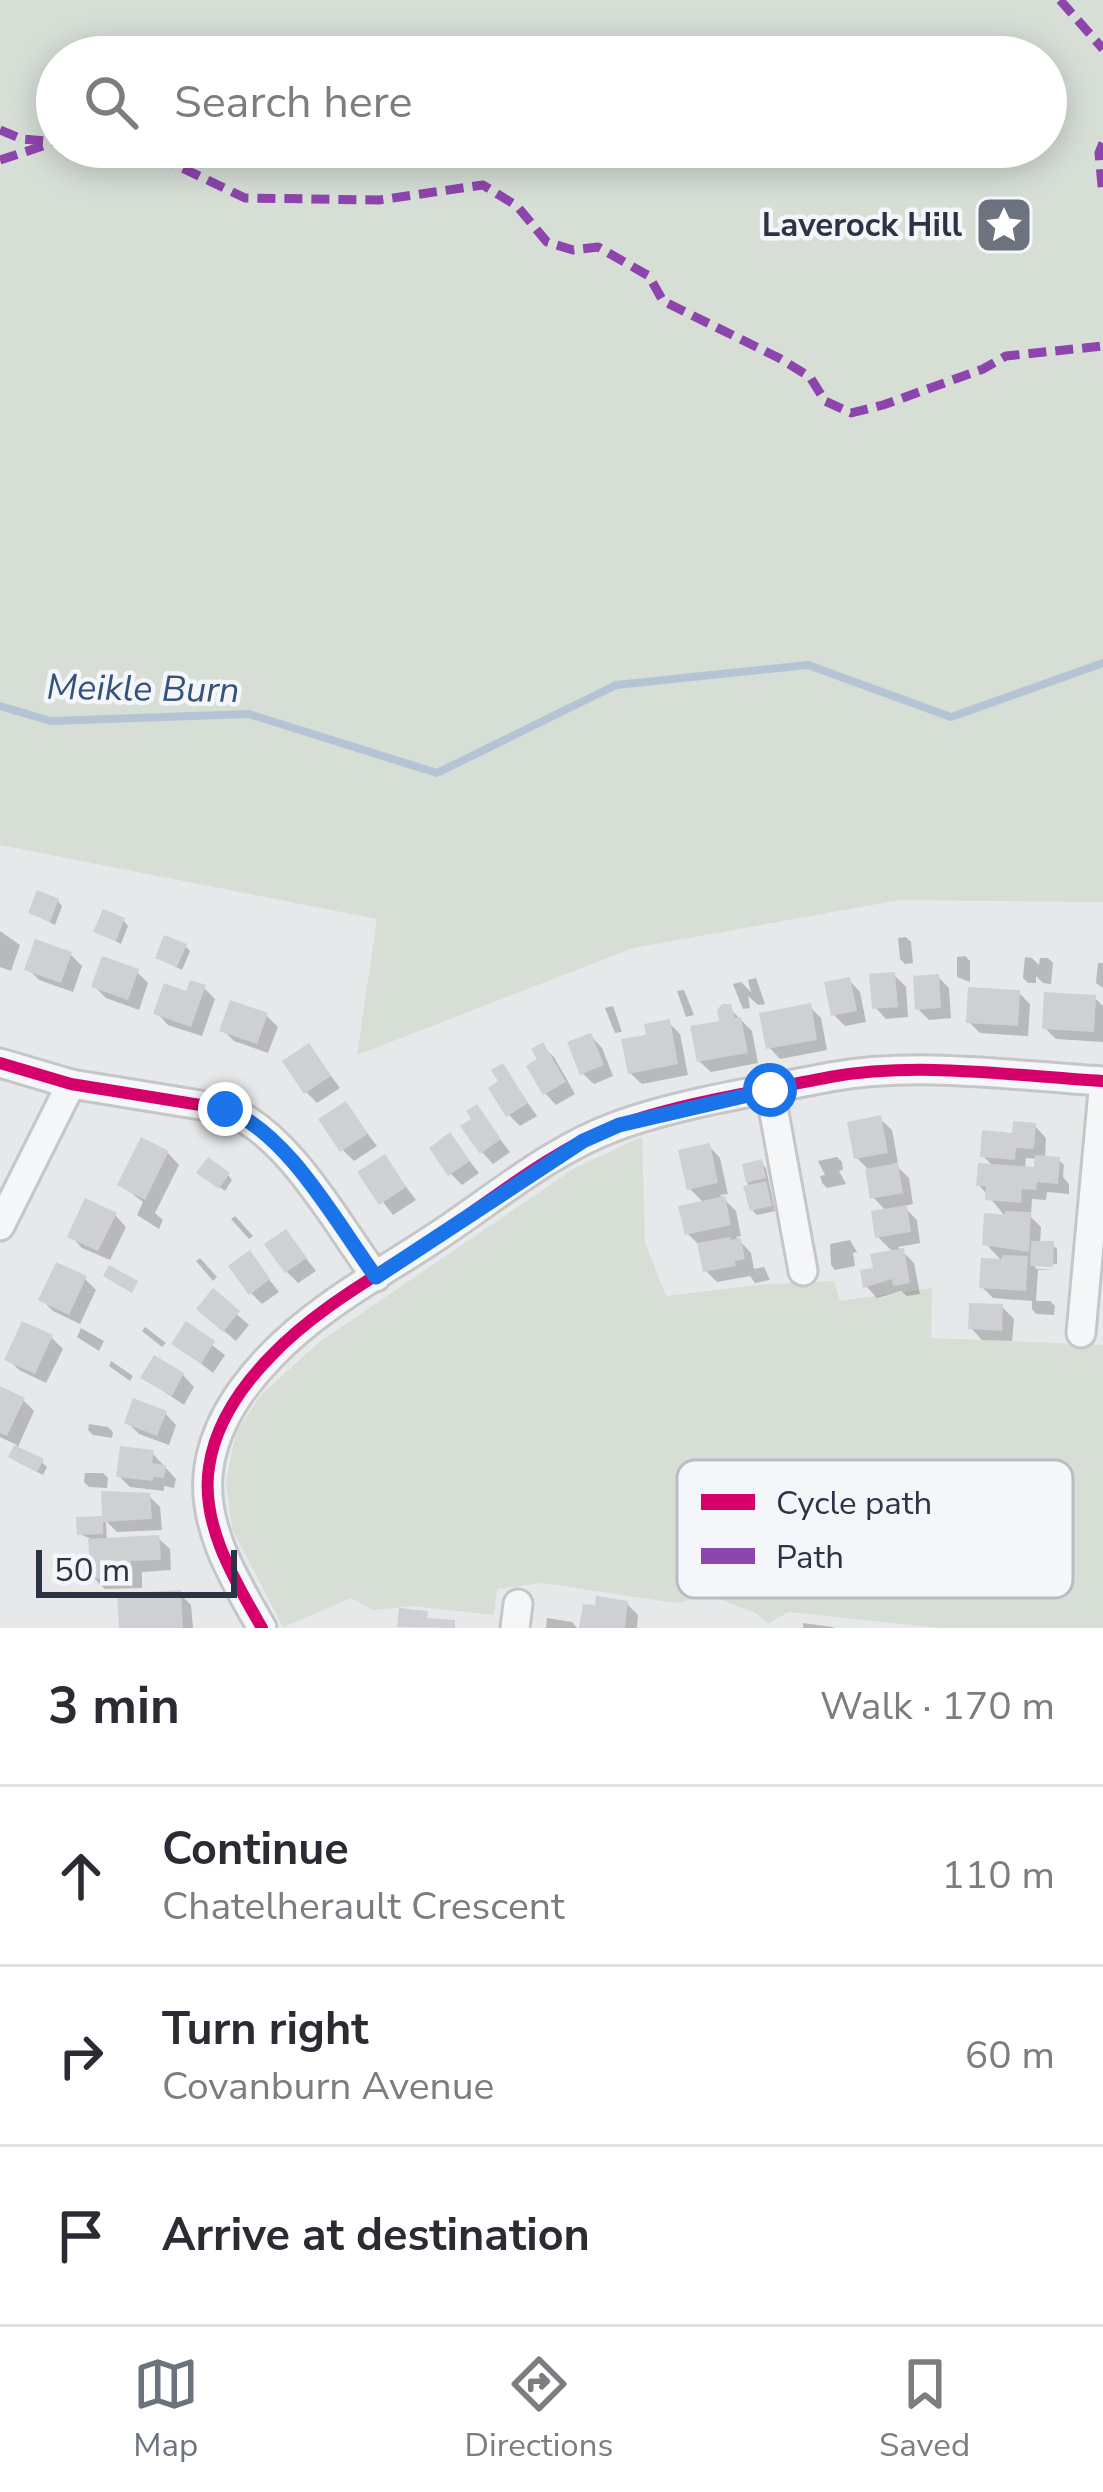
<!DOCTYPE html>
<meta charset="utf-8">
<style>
:root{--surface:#fff;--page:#f7f7f7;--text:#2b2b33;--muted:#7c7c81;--line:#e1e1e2;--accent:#6c737f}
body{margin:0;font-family:"Nunito Sans",sans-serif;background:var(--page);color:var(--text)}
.scale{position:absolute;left:36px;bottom:30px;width:201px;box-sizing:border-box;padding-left:12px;border:6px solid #2b3445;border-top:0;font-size:33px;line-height:42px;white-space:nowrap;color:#2b3445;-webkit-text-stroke:9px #f4f6f9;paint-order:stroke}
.stop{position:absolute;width:36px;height:36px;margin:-27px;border:9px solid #1a73e8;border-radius:50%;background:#fff}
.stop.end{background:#1a73e8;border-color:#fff;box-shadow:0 3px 12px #0008}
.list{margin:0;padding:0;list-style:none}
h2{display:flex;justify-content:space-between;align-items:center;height:156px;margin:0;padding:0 48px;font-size:51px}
h2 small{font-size:39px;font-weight:400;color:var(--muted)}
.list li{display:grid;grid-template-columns:78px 1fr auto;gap:36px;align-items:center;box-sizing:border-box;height:180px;padding:0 48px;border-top:3px solid var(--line)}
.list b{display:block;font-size:45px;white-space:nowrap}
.list p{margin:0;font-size:39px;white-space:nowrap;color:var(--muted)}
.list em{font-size:39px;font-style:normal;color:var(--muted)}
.icon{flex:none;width:66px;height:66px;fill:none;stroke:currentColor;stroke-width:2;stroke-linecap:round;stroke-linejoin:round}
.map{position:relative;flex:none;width:1103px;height:1628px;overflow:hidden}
.search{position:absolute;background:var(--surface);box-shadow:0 6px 30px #0003;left:36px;right:36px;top:36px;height:132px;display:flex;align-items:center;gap:30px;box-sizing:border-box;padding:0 42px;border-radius:66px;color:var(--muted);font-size:45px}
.sheet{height:696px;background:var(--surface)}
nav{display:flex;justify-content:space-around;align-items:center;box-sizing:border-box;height:168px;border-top:3px solid var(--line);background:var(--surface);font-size:33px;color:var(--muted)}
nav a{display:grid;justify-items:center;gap:6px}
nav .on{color:var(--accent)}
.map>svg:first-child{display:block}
.green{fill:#d6ded6;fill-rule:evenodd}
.shadow{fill:#0003;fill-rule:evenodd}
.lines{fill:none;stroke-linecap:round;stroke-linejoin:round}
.stream{stroke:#b4c4d5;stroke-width:8}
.building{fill:#ced0d3}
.minor-casing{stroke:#c4c6c8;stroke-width:33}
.minor{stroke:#f5f6f7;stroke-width:27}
.quiet{stroke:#8e44ad;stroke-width:9;stroke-dasharray:18 9;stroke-linecap:butt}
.cycleway-casing{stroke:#f4f6f9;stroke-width:20}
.cycleway{stroke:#d6006c;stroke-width:12}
.route{stroke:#1a73e8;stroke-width:15}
.labels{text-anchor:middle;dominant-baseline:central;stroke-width:9;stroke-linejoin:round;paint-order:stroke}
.poi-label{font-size:33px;font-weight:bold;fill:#2b3445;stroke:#f4f6f9;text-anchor:end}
.water-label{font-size:36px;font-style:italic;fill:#34527a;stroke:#f4f6f9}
.key{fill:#f4f6f9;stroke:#b8bcc3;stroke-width:3}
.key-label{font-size:33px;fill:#2b3445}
</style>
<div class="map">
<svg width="1103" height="1628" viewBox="0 0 1103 1628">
<rect width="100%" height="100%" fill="#e6e8ea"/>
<g class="green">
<path d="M0,0H1103V902L900,900L633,948L357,1055L377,919L0,845ZM57,57H1046V147H57Z"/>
<polygon points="642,1137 645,1243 666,1296 758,1285 834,1281 840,1301 932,1288 931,1338 1103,1345 1103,1628 941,1628 788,1612 768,1624 756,1613 711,1596 675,1603 543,1583 497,1589 494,1615 413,1606 373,1610 351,1598 283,1627 232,1529 226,1482 236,1432 261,1395 318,1343 575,1168"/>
</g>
<g class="shadow">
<polygon points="58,901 62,906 55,925 31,912"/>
<polygon points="124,921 128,926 121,944 97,931"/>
<polygon points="0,931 20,945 11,971 0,967"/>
<polygon points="906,937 911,942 913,963 905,964 900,959 898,938"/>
<polygon points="185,946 190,951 182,970 158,958"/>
<polygon points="71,955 82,966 73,992 39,980 28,969"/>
<polygon points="965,956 970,961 970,982 957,977 957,957"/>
<polygon points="1025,957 1032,958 1039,965 1040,958 1048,958 1053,963 1051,984 1043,983 1036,976 1036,983 1028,983 1023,978"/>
<polygon points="1098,963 1103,963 1103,988 1096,983"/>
<polygon points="137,972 148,983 139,1010 106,998 94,986"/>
<polygon points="894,975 906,987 908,1017 886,1019 875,1007"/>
<polygon points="938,977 949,988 951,1018 929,1020 918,1009"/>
<polygon points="756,978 765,1004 758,1005 748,996 750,1008 743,1009 733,984 741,982 751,992 748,980"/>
<polygon points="849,980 860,992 866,1022 845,1026 833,1014"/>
<polygon points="204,988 215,999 202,1036 168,1025 157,1013"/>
<polygon points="684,990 694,1015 686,1017 677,991"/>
<polygon points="1019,993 1030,1004 1028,1036 980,1033 969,1022"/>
<polygon points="1095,998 1103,1006 1103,1042 1056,1039 1045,1028"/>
<polygon points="613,1006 622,1032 615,1033 605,1008"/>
<polygon points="810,1007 821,1018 827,1050 780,1059 769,1047"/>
<polygon points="731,1010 752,1031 758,1063 711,1072 699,1061"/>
<polygon points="266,1015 278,1027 268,1053 234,1041 223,1030"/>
<polygon points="669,1023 680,1034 688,1075 642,1084 630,1073 650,1037"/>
<polygon points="591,1036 602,1048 613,1076 594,1084 582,1073"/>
<polygon points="309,1046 340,1088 317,1103 306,1092"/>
<polygon points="542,1046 554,1057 575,1094 556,1105 545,1093"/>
<polygon points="502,1066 537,1116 520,1126 509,1115"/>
<polygon points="345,1104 377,1146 354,1161 343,1150"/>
<polygon points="476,1108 510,1152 493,1164 482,1152"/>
<polygon points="880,1119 892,1130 898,1163 894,1163 909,1178 913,1204 903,1206 917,1220 920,1243 898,1247 914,1263 920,1294 907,1296 901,1291 877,1298 866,1286 894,1253 878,1237 887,1212 873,1197 868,1169 857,1158"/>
<path d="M1035,1126L1046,1138L1045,1159L1059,1160L1064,1165L1063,1177L1069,1184V1194L1047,1192L1046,1200L1032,1199L1031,1217L1041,1227L1040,1244H1052L1057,1249V1264L1031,1263L1037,1269L1056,1270H1038L1036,1301H1050L1055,1306L1054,1315L1036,1314L1032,1309V1301L993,1298L982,1287L1001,1260L985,1243L1005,1216L979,1185L995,1168L983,1156ZM1026,1158L1038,1159L1037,1166L1025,1170Z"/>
<polygon points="450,1136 479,1173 462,1185 451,1174"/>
<polygon points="709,1146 720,1158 728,1194 720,1195 736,1211 741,1236 736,1237 751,1253 754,1269 764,1267 770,1280 755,1283 750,1276 717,1282 706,1271 699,1245 687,1233 704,1203 689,1188"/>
<polygon points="168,1153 179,1165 155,1213 163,1220 159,1229 137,1215 143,1202 121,1185"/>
<polygon points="837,1157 842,1162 843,1170 839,1171 846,1184 827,1188 822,1183 820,1176 825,1175 818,1161"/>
<polygon points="384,1158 416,1200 393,1215 361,1173"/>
<polygon points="761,1163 766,1168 775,1211 757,1215 752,1210 745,1166"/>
<polygon points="228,1175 232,1180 225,1191 205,1177"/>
<polygon points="115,1215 126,1227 110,1260 82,1248 71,1236"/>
<polygon points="235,1216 253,1236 249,1239 231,1219"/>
<polygon points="286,1233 316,1271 298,1283 287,1272"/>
<polygon points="850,1240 857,1252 853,1253 855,1266 835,1270 831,1265 830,1244"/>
<polygon points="249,1254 279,1292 262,1304 251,1293"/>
<polygon points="200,1258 217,1277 213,1281 196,1261"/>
<polygon points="85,1279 96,1290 80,1324 53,1311 42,1300"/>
<polygon points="213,1293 249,1325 236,1341 211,1320"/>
<polygon points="1002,1307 1014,1319 1012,1341 982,1340 971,1328"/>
<polygon points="187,1326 225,1355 213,1373 175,1343"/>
<polygon points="145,1327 166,1343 162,1347 142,1331"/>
<polygon points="81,1328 104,1341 99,1351 77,1337"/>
<polygon points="52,1338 63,1349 46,1383 19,1370 8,1359"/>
<polygon points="111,1361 133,1376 130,1381 109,1366"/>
<polygon points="183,1375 194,1387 184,1405 144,1378"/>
<polygon points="0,1389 23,1400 34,1411 17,1449 42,1462 47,1467 43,1475 16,1461 12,1457 17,1445 0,1437"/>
<polygon points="165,1413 176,1425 169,1445 139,1434 127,1422"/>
<polygon points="89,1424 108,1427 113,1432 112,1438 93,1435 88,1430"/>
<polygon points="152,1453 176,1479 174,1488 164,1486 164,1491 130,1487 119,1476"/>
<polygon points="85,1473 103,1473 108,1478 107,1488 89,1487 84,1482"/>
<polygon points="149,1496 160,1507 162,1530 117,1532 105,1520"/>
<polygon points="101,1519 106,1523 107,1541 158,1538 170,1549 171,1570 142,1572 142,1588 105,1589 94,1578 91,1539 80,1534"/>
<polygon points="180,1594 191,1605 193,1628 122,1628"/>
<polygon points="627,1604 638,1615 637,1628 582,1628"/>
<polygon points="547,1618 572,1622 577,1628 546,1628"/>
<polygon points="803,1623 833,1627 834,1628 803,1628"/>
</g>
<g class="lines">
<polyline class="stream" points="0,706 51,721 249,714 437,773 616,685 808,665 951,717 1103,663"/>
</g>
<g class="building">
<polygon points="37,890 59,899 50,922 28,913"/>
<polygon points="103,909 125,918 116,941 93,932"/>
<polygon points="164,935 187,944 177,967 155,958"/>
<polygon points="35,939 72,952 61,983 24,970"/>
<polygon points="102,956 139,969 128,1000 91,987"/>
<polygon points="895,972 898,1007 872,1009 869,974"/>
<polygon points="939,974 941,1008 915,1010 913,976"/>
<polygon points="850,977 857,1011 831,1016 824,982"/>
<polygon points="190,980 206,985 191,1027 153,1014 164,983 186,991"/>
<polygon points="968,987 1020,990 1018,1026 966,1023"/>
<polygon points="1044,992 1096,995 1094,1032 1042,1029"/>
<polygon points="230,1000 268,1013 257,1044 219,1031"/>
<polygon points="811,1003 817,1040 766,1049 759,1013"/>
<polygon points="722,1004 731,1004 735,1018 741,1017 748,1053 697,1062 690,1026 719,1021 717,1010"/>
<polygon points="670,1019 678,1064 628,1074 621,1039 646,1035 644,1024"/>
<polygon points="591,1033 604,1065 580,1075 567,1042"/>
<polygon points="543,1042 566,1082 543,1095 526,1066 537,1059 531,1049"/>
<polygon points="309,1043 331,1076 304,1094 282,1061"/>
<polygon points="503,1063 528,1103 506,1117 488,1088 498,1081 491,1070"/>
<polygon points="346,1101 368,1134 340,1152 318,1119"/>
<polygon points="477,1104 501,1139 480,1154 460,1126 471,1119 466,1111"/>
<polygon points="881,1115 888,1153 854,1159 847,1122"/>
<polygon points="1013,1121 1036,1123 1034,1149 1016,1148 1015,1160 980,1157 982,1130 1012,1133"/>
<polygon points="450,1132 470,1161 448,1176 429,1148"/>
<polygon points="141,1137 169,1151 145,1200 117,1185"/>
<polygon points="710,1143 718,1183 687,1190 678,1150"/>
<polygon points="385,1154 406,1187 379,1205 357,1172"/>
<polygon points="1035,1155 1060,1157 1058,1184 1037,1182 1036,1190 1022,1189 1021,1203 985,1200 986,1186 976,1186 978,1163 1034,1167"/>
<polygon points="208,1157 230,1173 219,1189 196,1173"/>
<polygon points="762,1159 766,1178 746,1183 742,1164"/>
<polygon points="898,1163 903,1193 870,1199 865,1169"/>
<polygon points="766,1181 772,1206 750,1211 743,1186"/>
<polygon points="725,1196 731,1225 685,1235 678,1206"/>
<polygon points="85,1198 117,1213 98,1251 67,1237"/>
<polygon points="907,1205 911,1232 875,1238 871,1211"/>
<polygon points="1005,1211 1031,1212 1029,1252 982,1245 984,1213 1005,1215"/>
<polygon points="286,1229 307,1258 285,1273 264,1244"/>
<polygon points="730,1237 731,1240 741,1238 745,1259 735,1261 736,1266 703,1272 697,1243"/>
<polygon points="1031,1241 1054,1241 1053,1267 1030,1266"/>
<polygon points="904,1248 910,1283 893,1286 892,1279 863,1288 860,1270 873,1268 870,1254"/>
<polygon points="250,1250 270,1279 249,1295 228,1266"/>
<polygon points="1002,1255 1028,1256 1026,1291 979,1288 981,1258 1002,1259"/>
<polygon points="56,1262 87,1276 69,1315 38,1300"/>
<polygon points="109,1265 138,1281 132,1293 103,1276"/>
<polygon points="213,1288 240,1311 223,1332 196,1309"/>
<polygon points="969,1303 1003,1304 1002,1331 968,1329"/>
<polygon points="22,1321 53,1335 35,1374 4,1360"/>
<polygon points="186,1321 215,1341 201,1364 171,1344"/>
<polygon points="154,1355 184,1373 172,1396 140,1378"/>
<polygon points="0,1386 25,1398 7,1436 0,1433"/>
<polygon points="133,1398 167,1411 157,1436 124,1423"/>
<polygon points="14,1445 44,1459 37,1472 8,1457"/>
<polygon points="120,1446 154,1450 152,1463 166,1465 164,1478 154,1477 153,1481 116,1477"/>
<polygon points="101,1491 150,1493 152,1519 103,1522 103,1534 77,1535 76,1517 102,1516"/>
<polygon points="159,1535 161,1560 131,1561 132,1577 91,1579 88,1539"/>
<polygon points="181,1590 183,1628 119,1628 117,1594"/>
<polygon points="596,1596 628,1601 625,1628 579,1628 583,1604 595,1605"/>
<polygon points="399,1608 428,1611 427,1618 455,1620 455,1628 397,1627"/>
</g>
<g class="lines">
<defs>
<g id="minor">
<path d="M0,1063L71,1084L225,1109C288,1132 337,1224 376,1277"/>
<polyline points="770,1091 803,1271"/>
<polyline points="0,1226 71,1084"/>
<polyline points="1081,1333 1103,1091"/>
<path d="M262,1628C235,1581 200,1524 209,1467C215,1425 241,1387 270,1357C317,1307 382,1273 439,1235C496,1197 553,1149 617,1126C680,1103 764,1090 830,1077C919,1061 1014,1076 1103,1081"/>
<polyline points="515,1628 518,1604"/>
</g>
</defs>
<use href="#minor" class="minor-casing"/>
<use href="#minor" class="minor"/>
<g class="quiet">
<polyline points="1060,0 1103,49"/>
<polyline points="0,130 22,139 57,142"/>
<polyline points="1103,143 1099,153 1103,196"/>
<polyline points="106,147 151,153 245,198 379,200 483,185 517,206 547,242 573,250 598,247 649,276 663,301 779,358 810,377 825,401 851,413 883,405 983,369 1006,356 1103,346"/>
<polyline points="0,160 43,146"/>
</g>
<defs>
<g id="cycleway">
<path d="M0,1063L71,1084L225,1109C288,1132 337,1224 376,1277"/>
<path d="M262,1628C235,1581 200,1524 209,1467C215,1425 241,1387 270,1357C317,1307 382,1273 439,1235C496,1197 553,1149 617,1126C680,1103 764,1090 830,1077C919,1061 1014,1076 1103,1081"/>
</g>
</defs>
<use href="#cycleway" class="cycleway-casing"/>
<use href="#cycleway" class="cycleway"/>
</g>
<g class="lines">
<path class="route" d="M225,1109C288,1132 337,1224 376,1277L583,1141L619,1125L770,1090"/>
</g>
<defs>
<symbol id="sight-square" viewBox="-11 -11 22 22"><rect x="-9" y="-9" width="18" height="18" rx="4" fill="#6c737f" stroke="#f4f6f9"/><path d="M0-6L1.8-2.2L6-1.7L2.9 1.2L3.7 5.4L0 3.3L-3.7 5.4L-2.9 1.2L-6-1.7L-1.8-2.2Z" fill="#fff"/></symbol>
</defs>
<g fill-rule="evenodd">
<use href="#sight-square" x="971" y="192" width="66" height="66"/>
</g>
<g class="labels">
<g class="poi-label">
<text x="962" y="225">Laverock Hill</text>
</g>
<g class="water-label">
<text transform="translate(143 689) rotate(1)">Meikle Burn</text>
</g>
</g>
<rect x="677" y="1460" width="396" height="138" rx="18" class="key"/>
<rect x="701" y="1494" width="54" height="16" fill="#d6006c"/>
<rect x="701" y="1548" width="54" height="16" fill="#8e44ad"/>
<g class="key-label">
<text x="776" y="1514">Cycle path</text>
<text x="776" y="1568">Path</text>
</g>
</svg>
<div class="scale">50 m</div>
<div class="stop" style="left:770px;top:1090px"></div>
<div class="stop end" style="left:225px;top:1109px"></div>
<div class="search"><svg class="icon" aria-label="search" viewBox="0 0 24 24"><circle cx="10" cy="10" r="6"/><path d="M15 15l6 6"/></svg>Search here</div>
</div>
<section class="sheet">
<h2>3 min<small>Walk · 170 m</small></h2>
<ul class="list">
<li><svg class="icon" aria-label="ahead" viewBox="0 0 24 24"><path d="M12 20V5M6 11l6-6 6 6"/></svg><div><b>Continue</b><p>Chatelherault Crescent</p></div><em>110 m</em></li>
<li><svg class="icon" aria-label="right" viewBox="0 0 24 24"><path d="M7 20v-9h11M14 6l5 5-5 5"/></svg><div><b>Turn right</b><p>Covanburn Avenue</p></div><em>60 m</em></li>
<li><svg class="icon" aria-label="arrive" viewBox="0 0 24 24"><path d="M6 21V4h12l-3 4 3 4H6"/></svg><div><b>Arrive at destination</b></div></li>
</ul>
</section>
<nav>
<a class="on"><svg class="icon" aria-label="map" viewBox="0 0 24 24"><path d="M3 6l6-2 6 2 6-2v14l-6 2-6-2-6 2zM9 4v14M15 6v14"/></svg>Map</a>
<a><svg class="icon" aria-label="directions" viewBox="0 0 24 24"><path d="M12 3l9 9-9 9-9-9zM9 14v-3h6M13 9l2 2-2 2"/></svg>Directions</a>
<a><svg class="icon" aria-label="saved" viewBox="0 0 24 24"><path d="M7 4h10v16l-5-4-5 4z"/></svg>Saved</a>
</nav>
